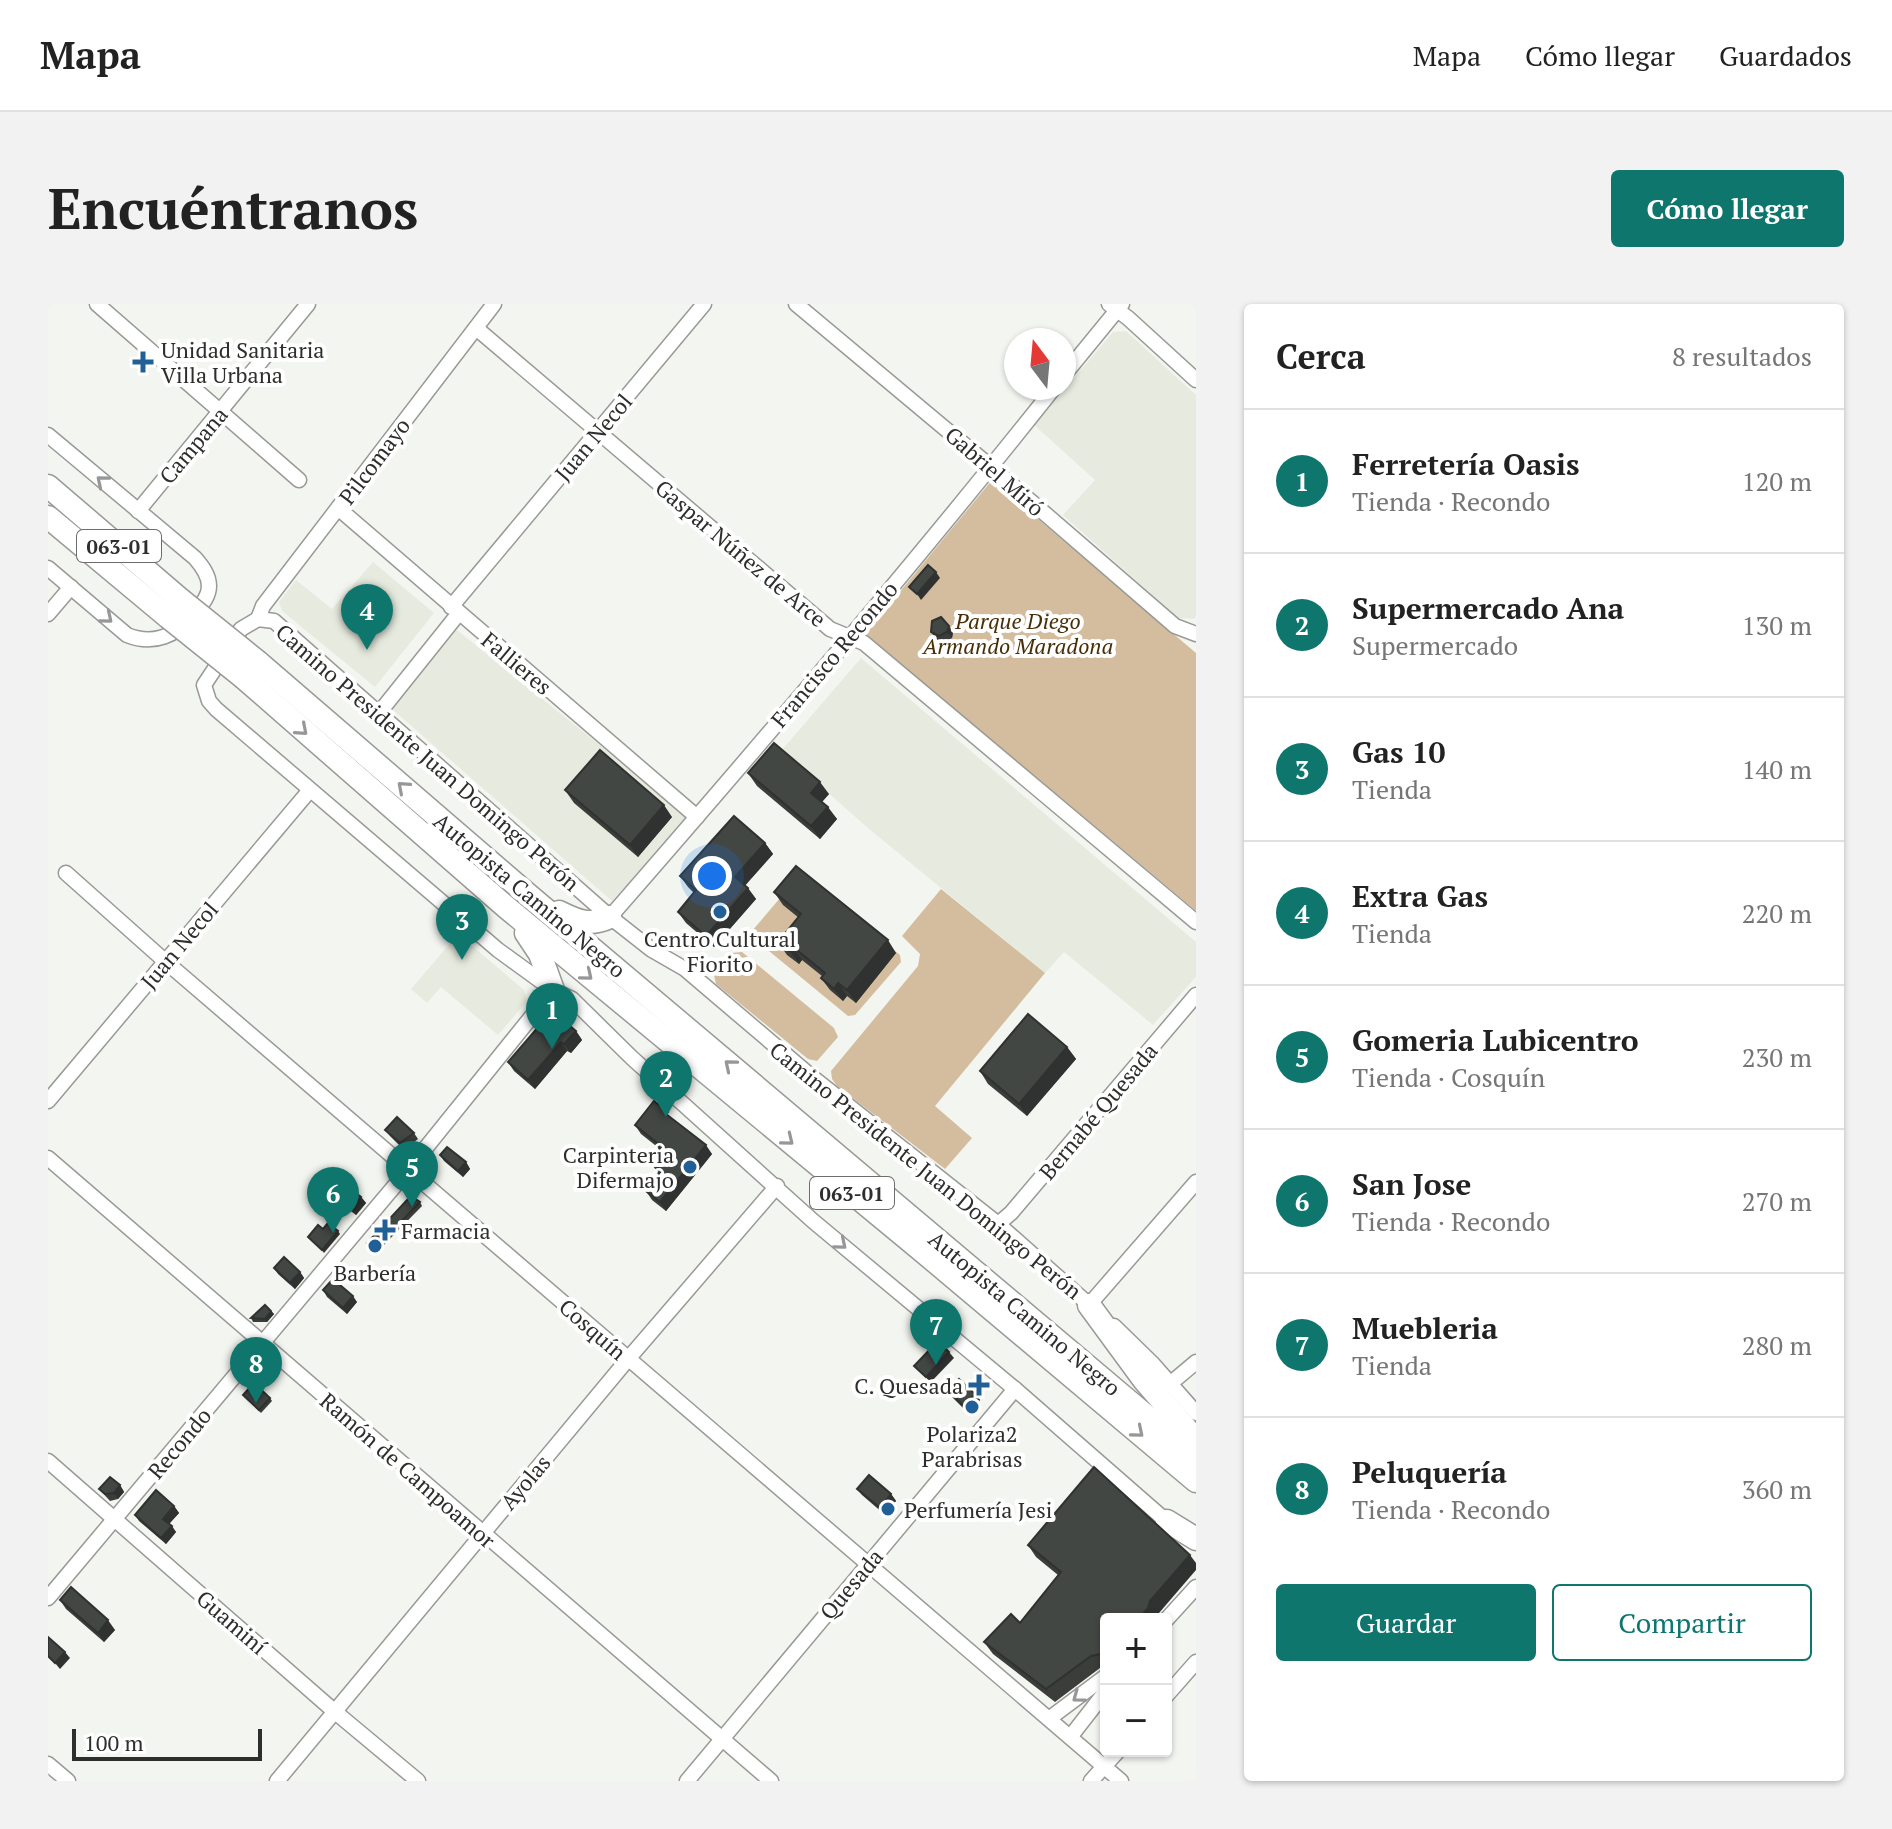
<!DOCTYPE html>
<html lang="es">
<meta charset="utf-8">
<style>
:root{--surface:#fff;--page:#f2f2f2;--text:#222;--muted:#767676;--line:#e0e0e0;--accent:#0f766e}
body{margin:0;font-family:"PT Serif",serif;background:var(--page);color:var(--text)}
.controls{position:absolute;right:24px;bottom:24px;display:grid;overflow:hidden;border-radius:8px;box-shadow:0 2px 6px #0004}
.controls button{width:72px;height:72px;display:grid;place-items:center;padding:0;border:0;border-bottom:2px solid var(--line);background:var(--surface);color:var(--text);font:40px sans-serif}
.compass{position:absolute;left:956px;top:24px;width:72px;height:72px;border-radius:50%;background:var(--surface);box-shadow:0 2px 6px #0004;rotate:344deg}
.scale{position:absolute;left:24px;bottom:20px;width:190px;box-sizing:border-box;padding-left:8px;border:4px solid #2e2f2d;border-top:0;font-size:22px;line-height:28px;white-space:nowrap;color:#2e2f2d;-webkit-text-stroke:6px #fff;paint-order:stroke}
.you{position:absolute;left:664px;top:572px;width:28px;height:28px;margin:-20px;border:6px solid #fff;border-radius:50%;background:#1a73e8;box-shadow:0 0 0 12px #1a73e833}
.badge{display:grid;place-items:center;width:52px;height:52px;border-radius:50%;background:var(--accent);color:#fff;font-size:26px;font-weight:700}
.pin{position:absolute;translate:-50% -66px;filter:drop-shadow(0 2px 4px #0008)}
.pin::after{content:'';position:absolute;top:42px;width:28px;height:24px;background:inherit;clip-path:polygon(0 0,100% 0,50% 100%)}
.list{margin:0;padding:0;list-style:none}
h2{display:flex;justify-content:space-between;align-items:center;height:104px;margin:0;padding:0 32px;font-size:34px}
h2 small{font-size:26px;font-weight:400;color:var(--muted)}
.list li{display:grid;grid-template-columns:52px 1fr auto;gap:24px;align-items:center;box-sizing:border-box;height:144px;padding:0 32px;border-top:2px solid var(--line)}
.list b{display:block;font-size:30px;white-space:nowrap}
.list p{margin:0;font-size:26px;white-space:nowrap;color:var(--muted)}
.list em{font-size:26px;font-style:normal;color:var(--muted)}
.actions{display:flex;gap:16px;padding:24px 32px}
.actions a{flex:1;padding:18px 0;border:2px solid var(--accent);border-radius:8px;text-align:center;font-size:28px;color:var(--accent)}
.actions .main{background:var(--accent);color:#fff}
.map{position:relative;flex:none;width:1148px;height:1477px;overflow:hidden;border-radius:8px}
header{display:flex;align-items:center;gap:48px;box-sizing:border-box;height:112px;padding:0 40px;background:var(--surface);border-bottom:2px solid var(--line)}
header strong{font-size:38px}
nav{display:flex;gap:44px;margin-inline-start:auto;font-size:28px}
.intro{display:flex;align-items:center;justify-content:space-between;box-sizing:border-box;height:192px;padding:0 48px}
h1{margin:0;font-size:56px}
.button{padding:20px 36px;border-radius:8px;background:var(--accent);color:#fff;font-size:28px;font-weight:700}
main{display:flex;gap:48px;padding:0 48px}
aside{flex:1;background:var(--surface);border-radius:8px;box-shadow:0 2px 6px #0004}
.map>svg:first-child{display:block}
.built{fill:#e7ebdf}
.green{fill:#d4bd9e}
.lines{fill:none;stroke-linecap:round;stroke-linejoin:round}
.minor-casing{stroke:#999a96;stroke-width:17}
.highway-casing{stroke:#999a96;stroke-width:25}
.minor{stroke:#fff;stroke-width:14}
.highway{stroke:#fff;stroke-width:22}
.highway-bridge-casing{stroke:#999a96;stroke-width:25;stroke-linecap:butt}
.highway-bridge{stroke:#fff;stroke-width:22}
.wall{fill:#3a3d3a}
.shaded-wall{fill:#2f3230}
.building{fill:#434744;stroke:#2f3230;stroke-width:2}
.oneway{stroke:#969796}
.poi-dot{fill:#206096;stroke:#fff;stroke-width:3}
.labels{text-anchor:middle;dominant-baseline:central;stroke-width:8;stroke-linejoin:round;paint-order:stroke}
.shield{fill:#fff;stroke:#6d6d6c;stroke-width:2}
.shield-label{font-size:20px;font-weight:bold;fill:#2e2f2d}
.poi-label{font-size:22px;fill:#2e2f2d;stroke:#fff;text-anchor:start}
.street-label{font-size:22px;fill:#2e2f2d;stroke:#fff}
.park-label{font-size:22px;font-style:italic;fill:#472e06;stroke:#fff}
</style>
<header>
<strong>Mapa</strong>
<nav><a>Mapa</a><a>Cómo llegar</a><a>Guardados</a></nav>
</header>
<div class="intro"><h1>Encuéntranos</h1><a class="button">Cómo llegar</a></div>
<main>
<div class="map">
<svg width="1148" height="1477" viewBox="0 0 1148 1477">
<rect width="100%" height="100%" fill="#f3f5f0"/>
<g class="built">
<polygon points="1078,27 1148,91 1148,312 1146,315 1130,314 1015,211 1047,176 986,121 1065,28"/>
<polygon points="325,258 386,309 327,383 234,307 231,298 248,276 284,305"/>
<polygon points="404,322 641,513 564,597 344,405"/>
<polygon points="813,354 1148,638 1148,673 1105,721 1016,648 997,669 821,525 733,447"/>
<polygon points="410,630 476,686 479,697 450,731 393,683 379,699 363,685"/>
</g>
<g class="green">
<polygon points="944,176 1148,349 1148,607 817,330"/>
<polygon points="757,572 852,651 853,658 807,711 800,712 704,633 704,627 750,573"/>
<polygon points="893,585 997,669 887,802 924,834 897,865 789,782 784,775 783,767 870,662 872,650 854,632"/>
<polygon points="694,648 786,724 790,733 769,757 760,755 668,680 666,671 683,649"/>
</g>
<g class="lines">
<defs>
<g id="minor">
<polyline points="49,0 251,176"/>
<polyline points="748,0 943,163 1127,322 1148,330"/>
<polyline points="1061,0 1080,14 1148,76"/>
<polyline points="428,24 782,325 816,339 1148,618"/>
<polyline points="1016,71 1074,0"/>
<path d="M0,131L147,254C154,262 161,271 161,282C161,293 153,301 146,310C129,331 106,342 79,331L0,264"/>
<polyline points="290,204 649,513"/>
<polyline points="90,207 260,0"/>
<polyline points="403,303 656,0"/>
<polyline points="0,310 23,283"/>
<polyline points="210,315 215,302 446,0"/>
<polyline points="331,409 411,309"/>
<polyline points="18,569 118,658 1073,1477"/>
<path d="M562,613C713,440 863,264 1006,84"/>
<polyline points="0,797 262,486"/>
<polyline points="0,854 723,1477"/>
<polyline points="950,920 963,909 1148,691"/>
<polyline points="1041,1001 1148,878"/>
<polyline points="1047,1006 950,920 764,773 637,665 604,646 562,613 226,317 210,315 193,325 156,381 161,397 168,405 450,646 505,686 524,695 584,754 765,917 967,1085 1124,1222"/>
<polyline points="1066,1022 1105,1060 1148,1109"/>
<polyline points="1123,1079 1148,1058"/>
<polyline points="0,1157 286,1407 370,1477"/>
<polyline points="0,1294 360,866 505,686"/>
<polyline points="1118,1316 1148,1283"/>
<polyline points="1118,1392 1148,1358"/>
<polyline points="1002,1414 1058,1372"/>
<polyline points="1023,1432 1058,1387"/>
<polyline points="0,1460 20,1477"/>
<polyline points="229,1477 580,1055 729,882"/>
<polyline points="639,1477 967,1085"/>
<polyline points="1043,1477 1070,1447"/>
</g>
<g id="highway">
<polyline points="0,182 133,296"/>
<polyline points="0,213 120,313"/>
<polyline points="210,358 478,589 1148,1154"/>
<polyline points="196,374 458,603 872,945 1148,1177"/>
<path d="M511,608C531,618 542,622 562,613"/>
<polyline points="478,629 492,650 505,686"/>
<polyline points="1041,1001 1096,1076 1148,1136"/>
<polyline points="1119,1217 1148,1235"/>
</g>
</defs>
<use href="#minor" class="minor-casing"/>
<use href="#highway" class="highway-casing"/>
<use href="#minor" class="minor"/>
<use href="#highway" class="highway"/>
<defs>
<g id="highway-bridge">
<polyline points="133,296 210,358"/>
<polyline points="120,313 196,374"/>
</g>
</defs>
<use href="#highway-bridge" class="highway-bridge-casing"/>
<use href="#highway-bridge" class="highway-bridge"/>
</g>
<g class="wall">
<polygon points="883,328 905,328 904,334 896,339 888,335"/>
<polygon points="700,469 781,490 774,498 789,515 772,535 709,482"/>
<polygon points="517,486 624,513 590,553 526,499"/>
<polygon points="717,539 725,550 697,581 708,595 666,643 638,619 630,608 646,589 640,583 632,572"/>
<polygon points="726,588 848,649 808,699 799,692 795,697 782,686 773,674 774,672 754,656 751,660 739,651 730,638 751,614 735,601"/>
<polygon points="486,716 528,727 534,736 523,749 519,747 487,785 466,767 460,758 491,723"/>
<polygon points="1019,743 1028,755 979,812 940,780 932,767"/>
<polygon points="625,816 664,850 618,907 604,896 598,887 612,869 608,866 601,857 612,845 593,830 587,821"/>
<polygon points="337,826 366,829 370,835 356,846 342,832"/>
<polygon points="392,851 418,858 422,865 415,873 396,857"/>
<polygon points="313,893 318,899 308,911 296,902 291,896"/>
<polygon points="372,898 374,902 329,948 321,942 319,939"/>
<polygon points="226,964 252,968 256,974 247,985 230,970"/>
<polygon points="275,986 309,998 299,1010 279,993"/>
<polygon points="223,1007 226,1010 219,1018 205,1018 203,1014"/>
<polygon points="900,1087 927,1090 932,1096 920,1109 904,1093"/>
<polygon points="195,1091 222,1094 224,1097 213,1109"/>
<polygon points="72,1181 76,1188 70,1195 62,1197 51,1185"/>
<polygon points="809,1185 843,1190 848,1197 836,1210 814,1191"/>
<polygon points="126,1202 131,1209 121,1220 128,1228 118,1240 91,1217 87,1211"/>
<polygon points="980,1241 1111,1309 1109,1315 1058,1315 1058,1363 1052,1364 1007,1398 945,1350 936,1338 972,1319 1010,1271 988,1253"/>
<polygon points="12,1296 67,1326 56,1338 18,1305"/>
</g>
<g class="shaded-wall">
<polygon points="888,268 892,274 873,296 869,290"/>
<polygon points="901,322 905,328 904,334 899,328"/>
<polygon points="772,478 781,490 771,501 763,489"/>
<polygon points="616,501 624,513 590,553 582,541"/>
<polygon points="780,503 789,515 772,535 763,522"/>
<polygon points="717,539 725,550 695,584 687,573"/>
<polygon points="700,584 708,595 666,643 658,632"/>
<polygon points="840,636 848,649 808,699 799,686"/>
<polygon points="745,643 754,656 751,660 742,647"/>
<polygon points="790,679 799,692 795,697 786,685"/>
<polygon points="528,727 534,736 523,749 516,740"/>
<polygon points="513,738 519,747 487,785 480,776"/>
<polygon points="1019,743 1028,755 979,812 971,800"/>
<polygon points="658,841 664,850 618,907 612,898"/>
<polygon points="418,858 422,865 415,873 410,867"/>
<polygon points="313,893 318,899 308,911 304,905"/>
<polygon points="290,927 292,930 276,949 274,946"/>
<polygon points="252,968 256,974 247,985 242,979"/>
<polygon points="305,992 309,998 299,1010 295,1004"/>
<polygon points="223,1007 226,1010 219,1018 217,1015"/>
<polygon points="901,1048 906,1054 882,1079 878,1073"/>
<polygon points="927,1090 932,1096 920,1109 916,1102"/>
<polygon points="72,1181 76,1188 70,1195 66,1189"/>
<polygon points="843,1190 848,1197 836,1210 832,1204"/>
<polygon points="126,1202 131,1209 120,1221 115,1215"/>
<polygon points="124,1222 128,1228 118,1240 113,1234"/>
<polygon points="1142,1251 1148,1259 1148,1266 1111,1309 1109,1315 1091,1315 1102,1297"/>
<polygon points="60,1316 67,1326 56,1338 50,1329"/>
<polygon points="17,1348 22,1354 12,1365 7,1359"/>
</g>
<g class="building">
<polygon points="880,261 888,268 869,290 861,283"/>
<polygon points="893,313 901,322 899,328 891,332 883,328 884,317"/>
<polygon points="726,439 772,478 763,489 780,503 763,522 700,469"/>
<polygon points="552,446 616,501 582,541 517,486"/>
<polygon points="686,512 717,539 687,573 700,584 658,632 630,608 648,586 632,572"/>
<polygon points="748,562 840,636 799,686 790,679 786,685 773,674 777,669 745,643 742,647 730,638 753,610 726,588"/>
<polygon points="502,705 528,727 516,740 513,738 480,776 460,758 492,721 486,716 494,706"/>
<polygon points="980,710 1019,743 971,800 932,767"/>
<polygon points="606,797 620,808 618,810 658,841 612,898 598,887 614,867 601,857 613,842 587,821"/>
<polygon points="349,813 366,829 352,839 337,826"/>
<polygon points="399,843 418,858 410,867 392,851"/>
<polygon points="301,884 313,893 304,905 291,896"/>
<polygon points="366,894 372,898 327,945 319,939 360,895"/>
<polygon points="280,919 290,927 274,946 260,933 270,921 275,925"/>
<polygon points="236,953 252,968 242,979 226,964"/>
<polygon points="285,975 305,992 295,1004 275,986"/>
<polygon points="217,1001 223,1007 217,1015 203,1014"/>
<polygon points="890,1037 901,1048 878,1073 866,1062"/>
<polygon points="911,1075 927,1090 916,1102 900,1087"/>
<polygon points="206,1079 222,1094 211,1106 195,1091"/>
<polygon points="1046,1163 1142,1251 1102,1297 1100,1304 1091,1315 1058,1315 1058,1346 1053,1350 1043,1352 998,1385 936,1338 963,1310 972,1319 1013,1268 980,1241"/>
<polygon points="821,1171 843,1190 832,1204 809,1185"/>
<polygon points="62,1173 72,1181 66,1189 57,1190 51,1185"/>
<polygon points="108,1186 126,1202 115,1215 124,1222 113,1234 87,1211"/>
<polygon points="23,1283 60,1316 50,1329 12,1296"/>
<polygon points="0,1333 17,1348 7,1359 0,1352"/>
</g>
<defs><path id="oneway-chevron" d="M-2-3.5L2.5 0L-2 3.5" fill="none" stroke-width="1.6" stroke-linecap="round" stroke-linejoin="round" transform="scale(2)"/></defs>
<g class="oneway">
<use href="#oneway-chevron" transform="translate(54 177) rotate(-140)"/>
<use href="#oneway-chevron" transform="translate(59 314) rotate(40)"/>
<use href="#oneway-chevron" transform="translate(254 426) rotate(41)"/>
<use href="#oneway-chevron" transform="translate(355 483) rotate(-139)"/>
<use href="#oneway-chevron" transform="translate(539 671) rotate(40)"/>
<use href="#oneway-chevron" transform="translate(682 761) rotate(-140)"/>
<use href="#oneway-chevron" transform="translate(740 836) rotate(39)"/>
<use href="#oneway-chevron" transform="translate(793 940) rotate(40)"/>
<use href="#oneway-chevron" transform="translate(1090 1128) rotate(40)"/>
<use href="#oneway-chevron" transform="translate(1030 1393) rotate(143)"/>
</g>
<g class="poi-dot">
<path d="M91 46h8v8h8v8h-8v8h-8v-8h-8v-8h8z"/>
<circle cx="672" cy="608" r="8"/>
<circle cx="642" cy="863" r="8"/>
<path d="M333 914h8v8h8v8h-8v8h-8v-8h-8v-8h8z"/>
<circle cx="327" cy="942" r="8"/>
<path d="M927 1069h8v8h8v8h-8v8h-8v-8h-8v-8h8z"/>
<circle cx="924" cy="1103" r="8"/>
<circle cx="840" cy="1205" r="8"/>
</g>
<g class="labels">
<g class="shield">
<rect x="29" y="226" width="84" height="32" rx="6"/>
<rect x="762" y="873" width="84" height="32" rx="6"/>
</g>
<g class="shield-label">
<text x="71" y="242">063-01</text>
<text x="804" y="889">063-01</text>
</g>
<g class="poi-label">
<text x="113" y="45">Unidad Sanitaria<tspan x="113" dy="25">Villa Urbana</tspan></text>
<text x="672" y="634" text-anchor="middle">Centro Cultural<tspan x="672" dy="25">Fiorito</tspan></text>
<text x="626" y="850" text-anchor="end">Carpinteria<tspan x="626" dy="25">Difermajo</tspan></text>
<text x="353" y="926">Farmacia</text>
<text x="327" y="968" text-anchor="middle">Barbería</text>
<text x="915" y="1081" text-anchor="end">C. Quesada</text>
<text x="924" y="1129" text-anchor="middle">Polariza2<tspan x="924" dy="25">Parabrisas</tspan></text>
<text x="856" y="1205">Perfumería Jesi</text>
</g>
<g class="street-label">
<text transform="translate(545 133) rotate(-50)">Juan Necol</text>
<text transform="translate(145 141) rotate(-50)">Campana</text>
<text transform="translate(326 157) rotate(-53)">Pilcomayo</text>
<text transform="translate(947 167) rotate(41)">Gabriel Miró</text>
<text transform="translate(693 249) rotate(40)">Gaspar Núñez de Arce</text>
<text transform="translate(786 350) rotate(-50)">Francisco Recondo</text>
<text transform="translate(469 359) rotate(40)">Fallieres</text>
<text transform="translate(380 453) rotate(41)">Camino Presidente Juan Domingo Perón</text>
<text transform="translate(482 591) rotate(40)">Autopista Camino Negro</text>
<text transform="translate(131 641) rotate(-50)">Juan Necol</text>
<text transform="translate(1050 807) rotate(-50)">Bernabé Quesada</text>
<text transform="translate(878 866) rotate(39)">Camino Presidente Juan Domingo Perón</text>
<text transform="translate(977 1009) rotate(40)">Autopista Camino Negro</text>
<text transform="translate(545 1025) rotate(41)">Cosquín</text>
<text transform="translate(131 1139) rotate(-50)">Recondo</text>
<text transform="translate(360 1166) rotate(41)">Ramón de Campoamor</text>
<text transform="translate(477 1178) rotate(-50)">Ayolas</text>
<text transform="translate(803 1280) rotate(-50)">Quesada</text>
<text transform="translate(184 1318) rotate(41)">Guaminí</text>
</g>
<g class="park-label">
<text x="970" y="316">Parque Diego<tspan x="970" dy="25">Armando Maradona</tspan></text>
</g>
</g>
</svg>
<div class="controls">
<button>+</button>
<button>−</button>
</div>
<svg class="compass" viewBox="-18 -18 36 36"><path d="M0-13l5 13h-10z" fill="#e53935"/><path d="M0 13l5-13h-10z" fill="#767676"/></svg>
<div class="scale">100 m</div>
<div class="you"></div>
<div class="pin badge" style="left:504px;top:745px">1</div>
<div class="pin badge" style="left:618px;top:813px">2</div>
<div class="pin badge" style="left:414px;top:656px">3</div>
<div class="pin badge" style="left:319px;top:346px">4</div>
<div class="pin badge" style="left:364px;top:903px">5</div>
<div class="pin badge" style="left:285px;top:929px">6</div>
<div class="pin badge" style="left:888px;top:1061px">7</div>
<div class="pin badge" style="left:208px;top:1099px">8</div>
</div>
<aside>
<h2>Cerca<small>8 resultados</small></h2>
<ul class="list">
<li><span class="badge">1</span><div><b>Ferretería Oasis</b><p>Tienda · Recondo</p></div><em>120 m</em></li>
<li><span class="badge">2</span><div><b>Supermercado Ana</b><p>Supermercado</p></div><em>130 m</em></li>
<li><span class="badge">3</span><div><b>Gas 10</b><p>Tienda</p></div><em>140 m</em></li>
<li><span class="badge">4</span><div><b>Extra Gas</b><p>Tienda</p></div><em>220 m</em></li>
<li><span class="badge">5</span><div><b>Gomeria Lubicentro</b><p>Tienda · Cosquín</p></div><em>230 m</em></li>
<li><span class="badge">6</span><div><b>San Jose</b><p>Tienda · Recondo</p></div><em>270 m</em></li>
<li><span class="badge">7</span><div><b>Muebleria</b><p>Tienda</p></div><em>280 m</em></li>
<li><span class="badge">8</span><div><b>Peluquería</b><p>Tienda · Recondo</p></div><em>360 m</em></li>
</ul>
<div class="actions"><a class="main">Guardar</a><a>Compartir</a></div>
</aside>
</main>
